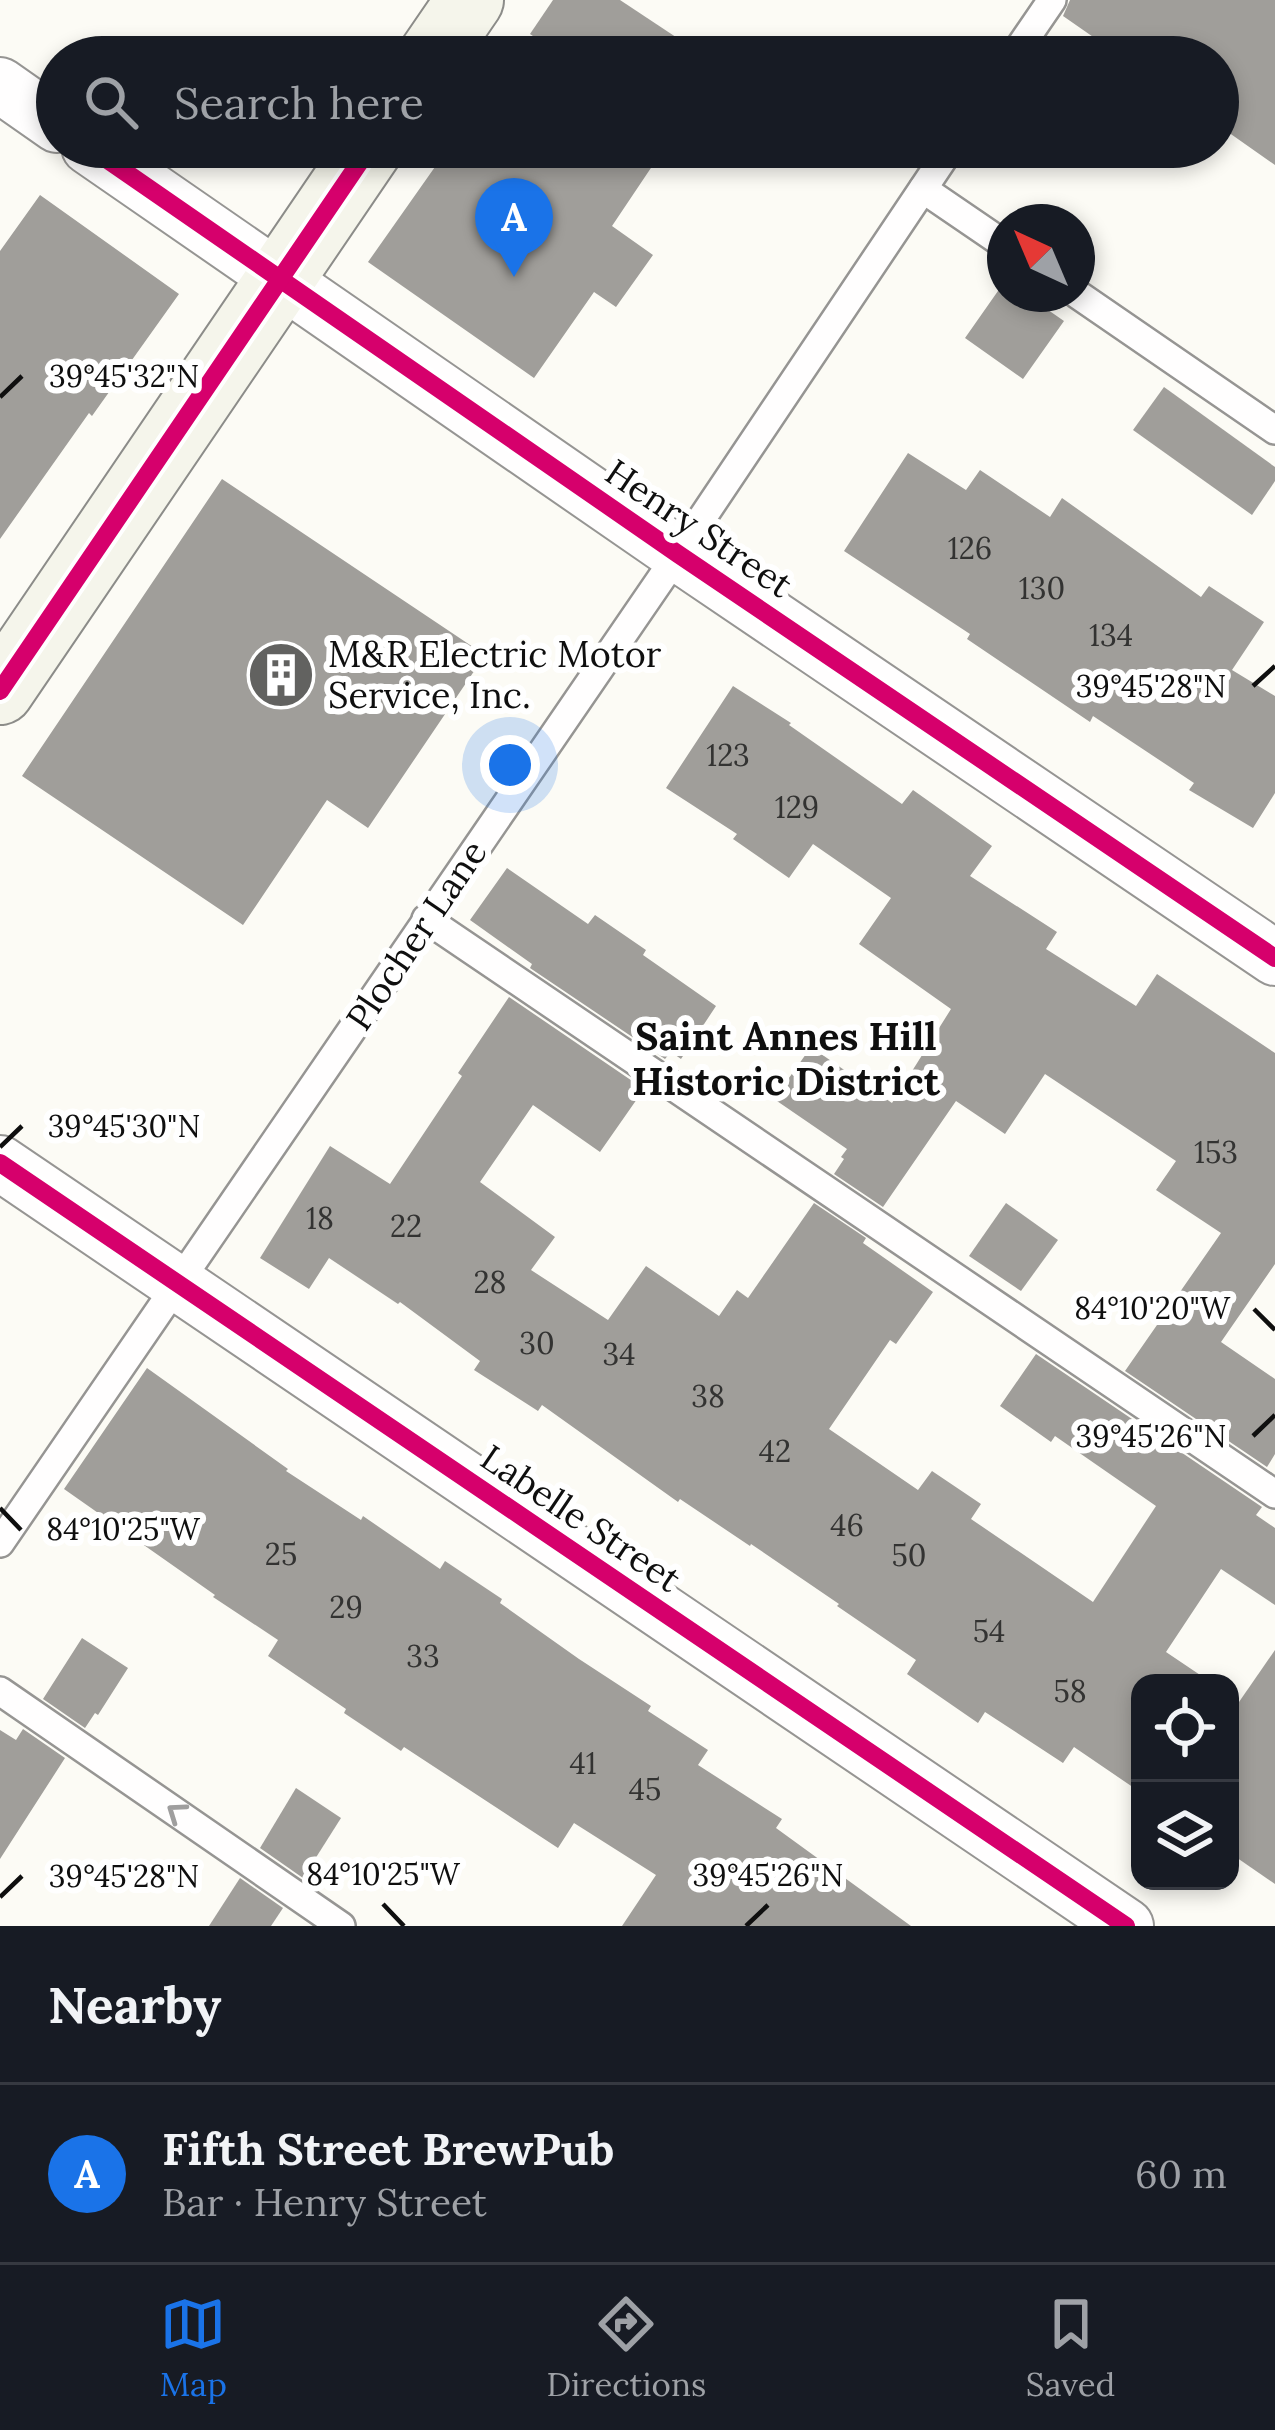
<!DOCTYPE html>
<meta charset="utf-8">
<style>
:root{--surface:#171b24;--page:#20242c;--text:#f1f3f6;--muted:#9ea1a6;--line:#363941;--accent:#1a73e8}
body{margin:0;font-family:Lora,serif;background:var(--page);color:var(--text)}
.controls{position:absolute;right:36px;bottom:36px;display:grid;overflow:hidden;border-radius:24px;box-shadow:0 6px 18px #0003}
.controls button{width:108px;height:108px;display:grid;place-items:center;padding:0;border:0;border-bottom:3px solid var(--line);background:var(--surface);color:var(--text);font:60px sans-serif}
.compass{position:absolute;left:987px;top:204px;width:108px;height:108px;border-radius:50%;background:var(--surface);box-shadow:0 6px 18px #0003;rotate:316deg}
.you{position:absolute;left:510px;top:765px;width:42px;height:42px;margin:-30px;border:9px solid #fff;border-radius:50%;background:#1a73e8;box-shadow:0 0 0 18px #1a73e833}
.badge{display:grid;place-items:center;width:78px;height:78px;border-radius:50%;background:var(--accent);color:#fff;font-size:39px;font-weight:700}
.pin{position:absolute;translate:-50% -99px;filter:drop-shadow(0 3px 6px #0008)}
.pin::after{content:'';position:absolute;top:63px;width:42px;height:36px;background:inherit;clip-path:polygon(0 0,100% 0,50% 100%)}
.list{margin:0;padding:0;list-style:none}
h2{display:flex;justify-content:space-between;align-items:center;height:156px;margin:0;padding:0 48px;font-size:51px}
h2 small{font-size:39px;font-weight:400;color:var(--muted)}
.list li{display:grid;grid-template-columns:78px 1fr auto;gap:36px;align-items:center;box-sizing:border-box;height:180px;padding:0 48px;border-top:3px solid var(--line)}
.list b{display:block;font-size:45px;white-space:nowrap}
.list p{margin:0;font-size:39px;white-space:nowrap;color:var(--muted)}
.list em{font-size:39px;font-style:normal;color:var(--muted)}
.icon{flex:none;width:66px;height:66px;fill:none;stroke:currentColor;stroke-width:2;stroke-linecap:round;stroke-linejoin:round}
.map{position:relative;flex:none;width:1275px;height:1926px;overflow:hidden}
.search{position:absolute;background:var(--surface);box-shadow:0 6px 18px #0003;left:36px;right:36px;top:36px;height:132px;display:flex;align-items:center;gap:30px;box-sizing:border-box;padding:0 42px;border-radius:66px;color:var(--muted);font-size:45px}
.sheet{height:336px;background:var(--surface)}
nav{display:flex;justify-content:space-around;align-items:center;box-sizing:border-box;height:168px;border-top:3px solid var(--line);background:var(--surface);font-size:33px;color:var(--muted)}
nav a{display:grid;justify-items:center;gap:6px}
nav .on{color:var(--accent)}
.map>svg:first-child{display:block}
.building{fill:#a09e9a}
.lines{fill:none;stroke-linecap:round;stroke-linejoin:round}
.service-casing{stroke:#969593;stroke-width:32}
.minor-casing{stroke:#969593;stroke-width:58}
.secondary-casing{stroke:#8c8c89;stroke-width:70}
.service{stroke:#fffefe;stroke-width:27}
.minor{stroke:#fffefe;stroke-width:54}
.secondary{stroke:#f5f5eb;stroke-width:66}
.cycleway-casing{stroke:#fff;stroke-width:26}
.cycleway{stroke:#d6006c;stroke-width:18}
.oneway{stroke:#9f9e9e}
.ticks{fill:none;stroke:#0f0f0f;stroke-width:4.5}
.labels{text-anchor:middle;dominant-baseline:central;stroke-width:12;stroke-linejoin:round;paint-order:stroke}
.number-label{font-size:30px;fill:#333332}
.street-label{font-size:36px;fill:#0f0f0f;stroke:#fff}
.poi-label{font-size:36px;fill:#0f0f0f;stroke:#fff;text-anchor:start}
.neighbourhood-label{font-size:39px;font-weight:bold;fill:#0f0f0f;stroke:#fff}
.ticks-label{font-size:30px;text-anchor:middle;fill:#0f0f0f;stroke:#fff;stroke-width:12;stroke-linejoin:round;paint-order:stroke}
</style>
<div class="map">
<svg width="1275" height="1926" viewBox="0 0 1275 1926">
<rect width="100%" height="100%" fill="#fcfbf5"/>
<g class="building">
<polygon points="553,0 620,0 706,57 564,57 530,34"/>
<polygon points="1070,0 1275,0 1275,165 1218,125 1218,57 1122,57 1063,16"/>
<polygon points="449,147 665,147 612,226 653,255 616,307 594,292 534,378 368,262"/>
<polygon points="40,195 179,294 92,416 89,413 0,539 0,251"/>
<polygon points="1005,281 1005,294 1025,294 1064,321 1023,379 965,338"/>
<polygon points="1164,387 1275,467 1275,481 1252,515 1133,430"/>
<polygon points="908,453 966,490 980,470 1050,517 1062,498 1201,597 1209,586 1264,622 1232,670 1275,696 1275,793 1253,828 1189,790 1194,783 1093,716 1090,722 967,639 970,634 844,551"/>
<polygon points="222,479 485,655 368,828 327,800 243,925 22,776"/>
<polygon points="733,686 791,723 789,725 902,804 913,790 992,846 970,876 1057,932 1046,949 1136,1006 1157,974 1275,1053 1275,1264 1221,1342 1275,1379 1275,1454 1267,1467 1125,1371 1221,1233 1156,1190 1176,1161 1045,1074 1005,1134 956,1101 883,1207 834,1174 844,1159 841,1157 847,1149 774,1099 811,1047 892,1103 951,1009 859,944 891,898 813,844 789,878 733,839 737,834 666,788"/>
<polygon points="507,868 588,924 595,915 646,950 643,955 716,1006 681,1059 671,1052 665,1059 530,968 532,964 470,920"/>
<polygon points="509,997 644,1089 600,1152 533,1105 480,1182 555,1237 531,1270 608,1320 646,1266 719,1316 737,1290 748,1298 814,1203 866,1238 863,1243 933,1292 896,1344 890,1340 829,1429 918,1490 932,1471 981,1504 971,1519 1093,1602 1156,1506 1055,1436 1051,1442 1000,1406 1036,1354 1262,1507 1256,1515 1275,1528 1275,1605 1221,1569 1166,1652 1212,1683 1140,1683 1140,1792 1074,1747 1063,1763 985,1712 978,1723 907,1674 916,1660 837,1606 839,1604 751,1544 750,1546 680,1499 678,1502 542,1405 538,1411 474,1370 480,1361 400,1302 398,1304 329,1258 309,1289 260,1258 330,1146 390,1184 462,1076 458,1073"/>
<polygon points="1006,1203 1058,1240 1021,1291 969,1256"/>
<polygon points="147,1368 288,1469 286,1471 361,1520 363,1516 440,1569 445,1561 502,1599 500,1603 579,1659 651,1706 648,1711 708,1750 698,1765 782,1819 776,1828 911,1926 622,1926 656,1875 574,1823 558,1848 404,1747 401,1751 344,1713 346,1709 268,1656 278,1640 213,1597 215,1595 64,1489"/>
<polygon points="82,1638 128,1668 98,1715 95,1713 85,1728 43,1699"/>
<polygon points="1275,1650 1275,1884 1230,1853 1230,1715"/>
<polygon points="23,1729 65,1758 0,1859 0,1730 16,1740"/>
<polygon points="296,1788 341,1818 303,1878 260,1848"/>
<polygon points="240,1878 283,1908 271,1926 209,1926"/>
</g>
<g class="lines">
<defs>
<g id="service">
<polyline points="1013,57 1052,0"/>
<polyline points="923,189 1005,245"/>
<polyline points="1077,294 1275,430"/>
<polyline points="426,919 1275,1494"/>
<polyline points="0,1543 678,554 951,147"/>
<polyline points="0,1691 341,1926"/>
</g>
<g id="minor">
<polyline points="0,85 57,125"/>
<polyline points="89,147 678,554 1275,958"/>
<polyline points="0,1163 1126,1926"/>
</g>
<g id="secondary">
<polyline points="431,57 470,0"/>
<polyline points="0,691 370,147"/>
</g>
</defs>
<use href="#service" class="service-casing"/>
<use href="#minor" class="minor-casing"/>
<use href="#secondary" class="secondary-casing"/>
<use href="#service" class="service"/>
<use href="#minor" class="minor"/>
<use href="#secondary" class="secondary"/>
<defs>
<g id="cycleway">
<polyline points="89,147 678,554 1275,958"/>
<polyline points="0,691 370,147"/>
<polyline points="0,1163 1126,1926"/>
</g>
</defs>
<use href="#cycleway" class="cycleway-casing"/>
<use href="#cycleway" class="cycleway"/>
</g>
<defs><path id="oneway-chevron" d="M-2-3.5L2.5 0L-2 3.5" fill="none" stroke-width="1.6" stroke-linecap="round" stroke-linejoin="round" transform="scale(3)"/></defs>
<use class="oneway" href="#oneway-chevron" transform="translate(176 1812) rotate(-145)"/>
<path class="ticks" d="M0,397L22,376M1253,686L1275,666M0,1147L22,1126M1254,1309L1275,1330M1253,1436L1275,1415M0,1508L21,1530M0,1897L22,1876M383,1904L404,1926M746,1926L768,1905"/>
<defs>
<symbol id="building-disc" viewBox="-11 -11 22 22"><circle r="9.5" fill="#626260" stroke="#fff"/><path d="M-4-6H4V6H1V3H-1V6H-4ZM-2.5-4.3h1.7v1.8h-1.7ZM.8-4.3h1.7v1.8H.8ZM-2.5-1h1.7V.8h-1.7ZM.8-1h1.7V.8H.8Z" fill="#fff"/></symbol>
</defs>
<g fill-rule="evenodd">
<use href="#building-disc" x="243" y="637" width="76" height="76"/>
</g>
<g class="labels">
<g class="number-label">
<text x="970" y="548">126</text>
<text x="1042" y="588">130</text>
<text x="1111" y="635">134</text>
<text x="728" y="755">123</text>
<text x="797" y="807">129</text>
<text x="1216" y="1152">153</text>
<text x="320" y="1218">18</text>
<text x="406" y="1226">22</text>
<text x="490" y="1282">28</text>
<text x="537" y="1343">30</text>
<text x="619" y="1354">34</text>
<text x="708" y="1396">38</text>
<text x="775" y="1451">42</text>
<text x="847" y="1525">46</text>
<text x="281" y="1554">25</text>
<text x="909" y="1555">50</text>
<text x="346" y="1607">29</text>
<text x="989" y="1631">54</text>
<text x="423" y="1656">33</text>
<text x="1070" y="1691">58</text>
<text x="583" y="1763">41</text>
<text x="645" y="1789">45</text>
</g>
<g class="street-label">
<text transform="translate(699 528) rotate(34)">Henry Street</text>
<text transform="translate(416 935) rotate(-56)">Plocher Lane</text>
<text transform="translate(581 1518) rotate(34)">Labelle Street</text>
</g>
<g class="poi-label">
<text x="328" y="654">M&amp;R Electric Motor<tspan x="328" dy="41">Service, Inc.</tspan></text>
</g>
<g class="neighbourhood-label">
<text x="786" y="1036">Saint Annes Hill<tspan x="786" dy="45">Historic District</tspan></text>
</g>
</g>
<g class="ticks-label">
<text x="124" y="387">39°45'32"N</text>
<text x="1151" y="697">39°45'28"N</text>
<text x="124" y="1137">39°45'30"N</text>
<text x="1152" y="1319">84°10'20"W</text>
<text x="1151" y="1447">39°45'26"N</text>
<text x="123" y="1540">84°10'25"W</text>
<text x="383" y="1885">84°10'25"W</text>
<text x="768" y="1886">39°45'26"N</text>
<text x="124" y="1887">39°45'28"N</text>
</g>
</svg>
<div class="controls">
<button><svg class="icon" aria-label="locate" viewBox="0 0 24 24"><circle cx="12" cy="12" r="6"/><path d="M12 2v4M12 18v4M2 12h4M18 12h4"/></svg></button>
<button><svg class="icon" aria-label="layers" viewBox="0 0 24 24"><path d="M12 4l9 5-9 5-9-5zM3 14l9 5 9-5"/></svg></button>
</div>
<svg class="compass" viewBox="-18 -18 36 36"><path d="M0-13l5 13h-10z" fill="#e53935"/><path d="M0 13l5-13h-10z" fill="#9ea1a6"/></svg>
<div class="you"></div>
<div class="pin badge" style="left:514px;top:277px">A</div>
<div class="search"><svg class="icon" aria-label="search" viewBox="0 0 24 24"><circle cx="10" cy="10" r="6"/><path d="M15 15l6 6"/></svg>Search here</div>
</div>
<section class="sheet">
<h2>Nearby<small></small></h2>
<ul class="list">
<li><span class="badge">A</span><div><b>Fifth Street BrewPub</b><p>Bar · Henry Street</p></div><em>60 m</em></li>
</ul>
</section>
<nav>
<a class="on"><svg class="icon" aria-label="map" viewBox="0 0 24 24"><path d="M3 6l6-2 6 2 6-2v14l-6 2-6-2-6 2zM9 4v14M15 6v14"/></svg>Map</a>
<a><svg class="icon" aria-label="directions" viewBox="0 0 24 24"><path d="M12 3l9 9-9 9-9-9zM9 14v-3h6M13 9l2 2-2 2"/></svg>Directions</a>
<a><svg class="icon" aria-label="saved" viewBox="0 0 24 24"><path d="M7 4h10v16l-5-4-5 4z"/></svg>Saved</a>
</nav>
